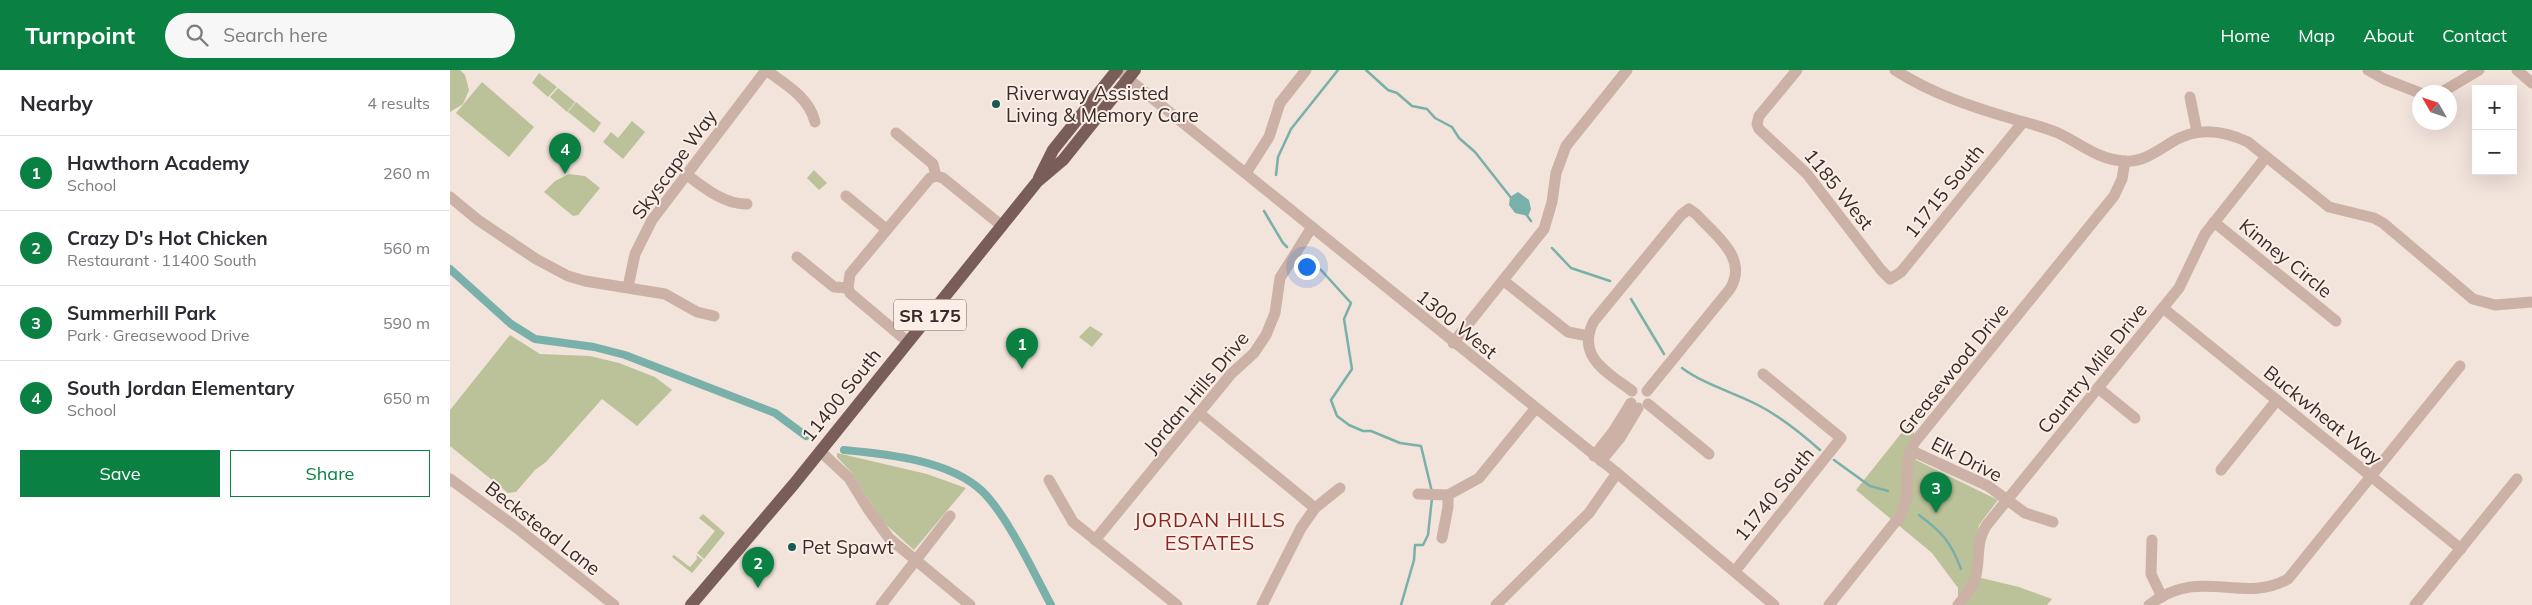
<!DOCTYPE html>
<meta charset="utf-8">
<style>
:root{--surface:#fff;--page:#f7f7f7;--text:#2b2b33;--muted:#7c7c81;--line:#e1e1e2;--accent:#0b8043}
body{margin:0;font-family:Mulish,sans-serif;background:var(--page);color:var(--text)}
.controls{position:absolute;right:15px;top:15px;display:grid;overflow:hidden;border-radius:0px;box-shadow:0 5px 20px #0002}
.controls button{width:45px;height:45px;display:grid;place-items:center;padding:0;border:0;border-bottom:1px solid var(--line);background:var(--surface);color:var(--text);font:25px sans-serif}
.compass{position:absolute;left:1962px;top:15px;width:45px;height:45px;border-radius:50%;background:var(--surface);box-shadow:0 5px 20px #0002;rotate:309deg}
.you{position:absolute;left:856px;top:196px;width:18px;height:18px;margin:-12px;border:4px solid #fff;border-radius:50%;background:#1a73e8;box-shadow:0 0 0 8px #1a73e833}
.badge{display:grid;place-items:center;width:32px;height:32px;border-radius:50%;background:var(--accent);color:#fff;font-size:16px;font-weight:700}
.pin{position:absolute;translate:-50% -41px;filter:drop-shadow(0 1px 2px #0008)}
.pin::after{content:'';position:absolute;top:26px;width:18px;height:15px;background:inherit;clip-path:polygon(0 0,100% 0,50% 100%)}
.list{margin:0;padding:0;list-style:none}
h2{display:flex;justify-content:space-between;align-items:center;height:65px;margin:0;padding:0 20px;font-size:21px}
h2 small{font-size:16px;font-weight:400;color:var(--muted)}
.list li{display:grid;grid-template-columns:32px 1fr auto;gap:15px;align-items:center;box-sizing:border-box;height:75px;padding:0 20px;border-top:1px solid var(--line)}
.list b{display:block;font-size:19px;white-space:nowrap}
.list p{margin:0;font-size:16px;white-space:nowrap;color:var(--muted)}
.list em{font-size:16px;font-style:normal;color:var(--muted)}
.actions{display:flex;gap:10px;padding:15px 20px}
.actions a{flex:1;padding:11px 0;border:1px solid var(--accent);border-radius:0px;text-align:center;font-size:18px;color:var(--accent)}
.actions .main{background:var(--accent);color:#fff}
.icon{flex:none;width:28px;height:28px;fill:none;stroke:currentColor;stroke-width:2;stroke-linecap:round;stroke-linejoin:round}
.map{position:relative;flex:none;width:2082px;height:535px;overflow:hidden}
header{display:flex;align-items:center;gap:30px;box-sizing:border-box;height:70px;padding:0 25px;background:var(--accent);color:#fff}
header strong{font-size:24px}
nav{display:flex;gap:28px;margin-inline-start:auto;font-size:18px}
.search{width:350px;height:45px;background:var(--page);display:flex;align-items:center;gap:12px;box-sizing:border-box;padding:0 18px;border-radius:28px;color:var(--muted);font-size:19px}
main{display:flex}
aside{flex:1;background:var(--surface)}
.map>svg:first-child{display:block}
.green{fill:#bbc29a}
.water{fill:#79b0a9}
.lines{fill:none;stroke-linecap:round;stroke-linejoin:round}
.stream{stroke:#79b0a9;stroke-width:2.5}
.canal{stroke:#79b0a9;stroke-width:8}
.minor{stroke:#cbb1a6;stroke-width:11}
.major{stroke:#795d58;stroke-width:12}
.poi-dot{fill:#1c5953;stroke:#faeee7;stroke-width:2}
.labels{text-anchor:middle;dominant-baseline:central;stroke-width:4;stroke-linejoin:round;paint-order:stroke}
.shield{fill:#faeee7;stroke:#726561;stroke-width:1}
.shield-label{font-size:18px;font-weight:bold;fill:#372a27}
.poi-label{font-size:19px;fill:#372a27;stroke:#faeee7;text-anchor:start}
.street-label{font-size:19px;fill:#372a27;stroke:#faeee7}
.neighbourhood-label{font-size:20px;letter-spacing:1px;fill:#88251e;stroke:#faeee7}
</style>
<header>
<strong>Turnpoint</strong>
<div class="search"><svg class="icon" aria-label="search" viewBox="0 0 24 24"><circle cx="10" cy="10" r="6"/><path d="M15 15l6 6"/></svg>Search here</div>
<nav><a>Home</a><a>Map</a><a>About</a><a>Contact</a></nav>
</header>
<main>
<aside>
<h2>Nearby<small>4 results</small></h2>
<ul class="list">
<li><span class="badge">1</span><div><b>Hawthorn Academy</b><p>School</p></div><em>260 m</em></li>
<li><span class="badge">2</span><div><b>Crazy D's Hot Chicken</b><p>Restaurant · 11400 South</p></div><em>560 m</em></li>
<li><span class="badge">3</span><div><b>Summerhill Park</b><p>Park · Greasewood Drive</p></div><em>590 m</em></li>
<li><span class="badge">4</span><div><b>South Jordan Elementary</b><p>School</p></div><em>650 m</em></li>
</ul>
<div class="actions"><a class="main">Save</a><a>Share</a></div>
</aside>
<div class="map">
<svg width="2082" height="535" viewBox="0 0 2082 535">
<rect width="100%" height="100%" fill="#f2e3db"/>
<g class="green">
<polygon points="0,0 10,0 15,5 19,20 13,34 0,42"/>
<polygon points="89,3 107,17 98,27 82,13"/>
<polygon points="32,12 84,57 59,87 6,43"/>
<polygon points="108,18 125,32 117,42 100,27"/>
<polygon points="126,32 151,53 144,63 118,42"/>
<polygon points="182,51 195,62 173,89 153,72 161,62 168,68"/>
<polygon points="364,100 377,113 369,120 357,108"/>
<polygon points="119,104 135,106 150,118 128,145 123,146 94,122 105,111"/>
<polygon points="640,256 653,264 642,277 629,267"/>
<polygon points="60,265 90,284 140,286 169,293 205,307 222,320 187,356 152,329 96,392 85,400 66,422 58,423 0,376 0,340"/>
<polygon points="1457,356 1464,362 1466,390 1548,430 1529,455 1523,485 1531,508 1569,517 1602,529 1597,535 1508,535 1508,518 1482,483 1406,420"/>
<polygon points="387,383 477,404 516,418 464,480 432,451 402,403 387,387"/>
<polygon points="253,444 275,463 254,489 247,483 265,461 249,448"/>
<polygon points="224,485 240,497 247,489 246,485 253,490 242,503 222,487"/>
</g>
<polygon class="water" points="1068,122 1079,130 1081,139 1078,146 1065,143 1059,135 1060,127"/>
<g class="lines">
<g class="stream">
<polyline points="916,0 938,20 947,23 962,36 977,39 985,48 1002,57 1009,68 1025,82 1062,129"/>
<polyline points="826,105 828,87 841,59 888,0"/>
<polyline points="814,141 833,173 837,177"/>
<polyline points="1076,144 1081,151"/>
<polyline points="1102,178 1121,198 1160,211"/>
<polyline points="851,187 871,200 901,233 894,249 902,299 881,330 887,346 899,355 913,361 921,361 950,373 971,376 982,422"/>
<polyline points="1181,229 1214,284"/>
<path d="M1232,298C1255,315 1283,322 1308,335C1331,347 1350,362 1370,380"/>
<polyline points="1384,390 1420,416 1438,421"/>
<path d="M1469,445C1492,462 1501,472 1511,499"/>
<polyline points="951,535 964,490 965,475 973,475 978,465 982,428"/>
</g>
<g class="canal">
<polyline points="0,199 61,254 85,269 144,277 175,285 325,343 356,366"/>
<path d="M394,380C437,384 499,390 532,421C557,445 584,503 601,535"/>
</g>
<g class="minor">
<path d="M316,0C335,14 359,27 365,52"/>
<polyline points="1347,0 1309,46 1307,54 1309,59 1357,104 1431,200 1440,209 1451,202 1573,52"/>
<path d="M1445,0C1481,23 1519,36 1560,48C1576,53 1592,56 1608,63C1630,73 1647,89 1673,91C1692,93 1707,81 1722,72C1746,57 1773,60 1798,72L1879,137L1924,148L1933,153L2023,229L2045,235L2082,232"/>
<polyline points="1918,0 1934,9 1970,23"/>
<polyline points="2067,0 2082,13"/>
<polyline points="671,3 1167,403 1324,535"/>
<polyline points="1992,22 2029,0"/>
<polyline points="1740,27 1747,62"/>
<polyline points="446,63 483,94 486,106"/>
<polyline points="796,103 819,67 830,33 856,0"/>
<path d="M236,104C253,117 275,135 297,134"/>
<polyline points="396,126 436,159"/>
<polyline points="0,127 28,150 86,189 118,206 135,211 215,224 247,242 264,246"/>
<polyline points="1764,152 1886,251"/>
<polyline points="347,187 384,217 398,218"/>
<polyline points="1054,211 1118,262 1138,266"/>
<polyline points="178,217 185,184 202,150 316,0"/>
<polyline points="398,218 400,204 480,108 486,106 493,108 552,156"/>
<polyline points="398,218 400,223 458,272"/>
<polyline points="1713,238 2011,479"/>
<polyline points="1003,273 1094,159 1102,132 1106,103 1116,76 1177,0"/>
<polyline points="1648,318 1685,348"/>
<path d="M1182,321C1158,303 1125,286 1144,251L1231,145L1239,139L1246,144C1265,165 1299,188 1280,219L1197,321"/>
<polyline points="1198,334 1259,384"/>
<polyline points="749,343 865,438"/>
<polyline points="1460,380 1538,416 1575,443 1603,452"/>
<polyline points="370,381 399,408 418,439 439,468 520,535"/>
<polyline points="1144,386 1163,362 1181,333"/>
<polyline points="1151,391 1170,368 1188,338"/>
<polyline points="1771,400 1827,330"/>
<polyline points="0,409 67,458 164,535"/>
<polyline points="599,410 623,452 727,535"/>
<polyline points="968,424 998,425 1029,408 1085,339"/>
<polyline points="992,468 998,437 998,425"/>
<polyline points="645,470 781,304 804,283 816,265 825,243 830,208 862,157"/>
<polyline points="1702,470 1701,504 1712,527"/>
<polyline points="1285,501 1391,368 1313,304"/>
<polyline points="431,535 500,446"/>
<polyline points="812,535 851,458 865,438 890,418"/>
<polyline points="1046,535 1139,443 1167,403"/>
<polyline points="1379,535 1450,446 1457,427 1458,389 1464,373 1664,126 1672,109 1675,91"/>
<path d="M1508,535C1515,526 1524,516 1526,505C1530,487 1526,472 1536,456L1729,218L1755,164L1816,87"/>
<path d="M1699,535C1751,495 1790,535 1838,509L2010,296"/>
<polyline points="1965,535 2067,409"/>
</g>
<g class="major">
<polyline points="589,108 603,80 667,0"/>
<polyline points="241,535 344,414 587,112 613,90 685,0"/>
</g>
</g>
<g class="poi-dot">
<circle cx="546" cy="34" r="5"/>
<circle cx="342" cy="477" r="5"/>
</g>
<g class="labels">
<rect class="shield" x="444" y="229.5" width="72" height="31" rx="4"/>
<g class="shield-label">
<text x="480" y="245">SR 175</text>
</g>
<g class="poi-label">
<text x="556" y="23">Riverway Assisted<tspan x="556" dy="22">Living &amp; Memory Care</tspan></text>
<text x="352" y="477">Pet Spawt</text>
</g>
<g class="street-label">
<text transform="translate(224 94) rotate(-54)">Skyscape Way</text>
<text transform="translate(1389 119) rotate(51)">1185 West</text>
<text transform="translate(1494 121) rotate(-51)">11715 South</text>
<text transform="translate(1836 188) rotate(39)">Kinney Circle</text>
<text transform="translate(1007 254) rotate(39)">1300 West</text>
<text transform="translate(1642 298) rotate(-51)">Country Mile Drive</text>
<text transform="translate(1503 299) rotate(-51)">Greasewood Drive</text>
<text transform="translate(746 322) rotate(-50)">Jordan Hills Drive</text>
<text transform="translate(391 325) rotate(-51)">11400 South</text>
<text transform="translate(1873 345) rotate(39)">Buckwheat Way</text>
<text transform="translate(1517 389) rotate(27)">Elk Drive</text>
<text transform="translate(1324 424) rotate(-51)">11740 South</text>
<text transform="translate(93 458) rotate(38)">Beckstead Lane</text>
</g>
<g class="neighbourhood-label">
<text x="760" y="449">JORDAN HILLS<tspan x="760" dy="23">ESTATES</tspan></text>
</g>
</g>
</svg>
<div class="controls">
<button>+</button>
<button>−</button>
</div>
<svg class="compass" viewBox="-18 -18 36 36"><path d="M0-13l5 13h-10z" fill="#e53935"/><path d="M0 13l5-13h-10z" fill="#7c7c81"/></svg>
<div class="you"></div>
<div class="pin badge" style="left:572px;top:299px">1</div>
<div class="pin badge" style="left:308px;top:518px">2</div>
<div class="pin badge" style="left:1486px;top:443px">3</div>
<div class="pin badge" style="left:115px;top:104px">4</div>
</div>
</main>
